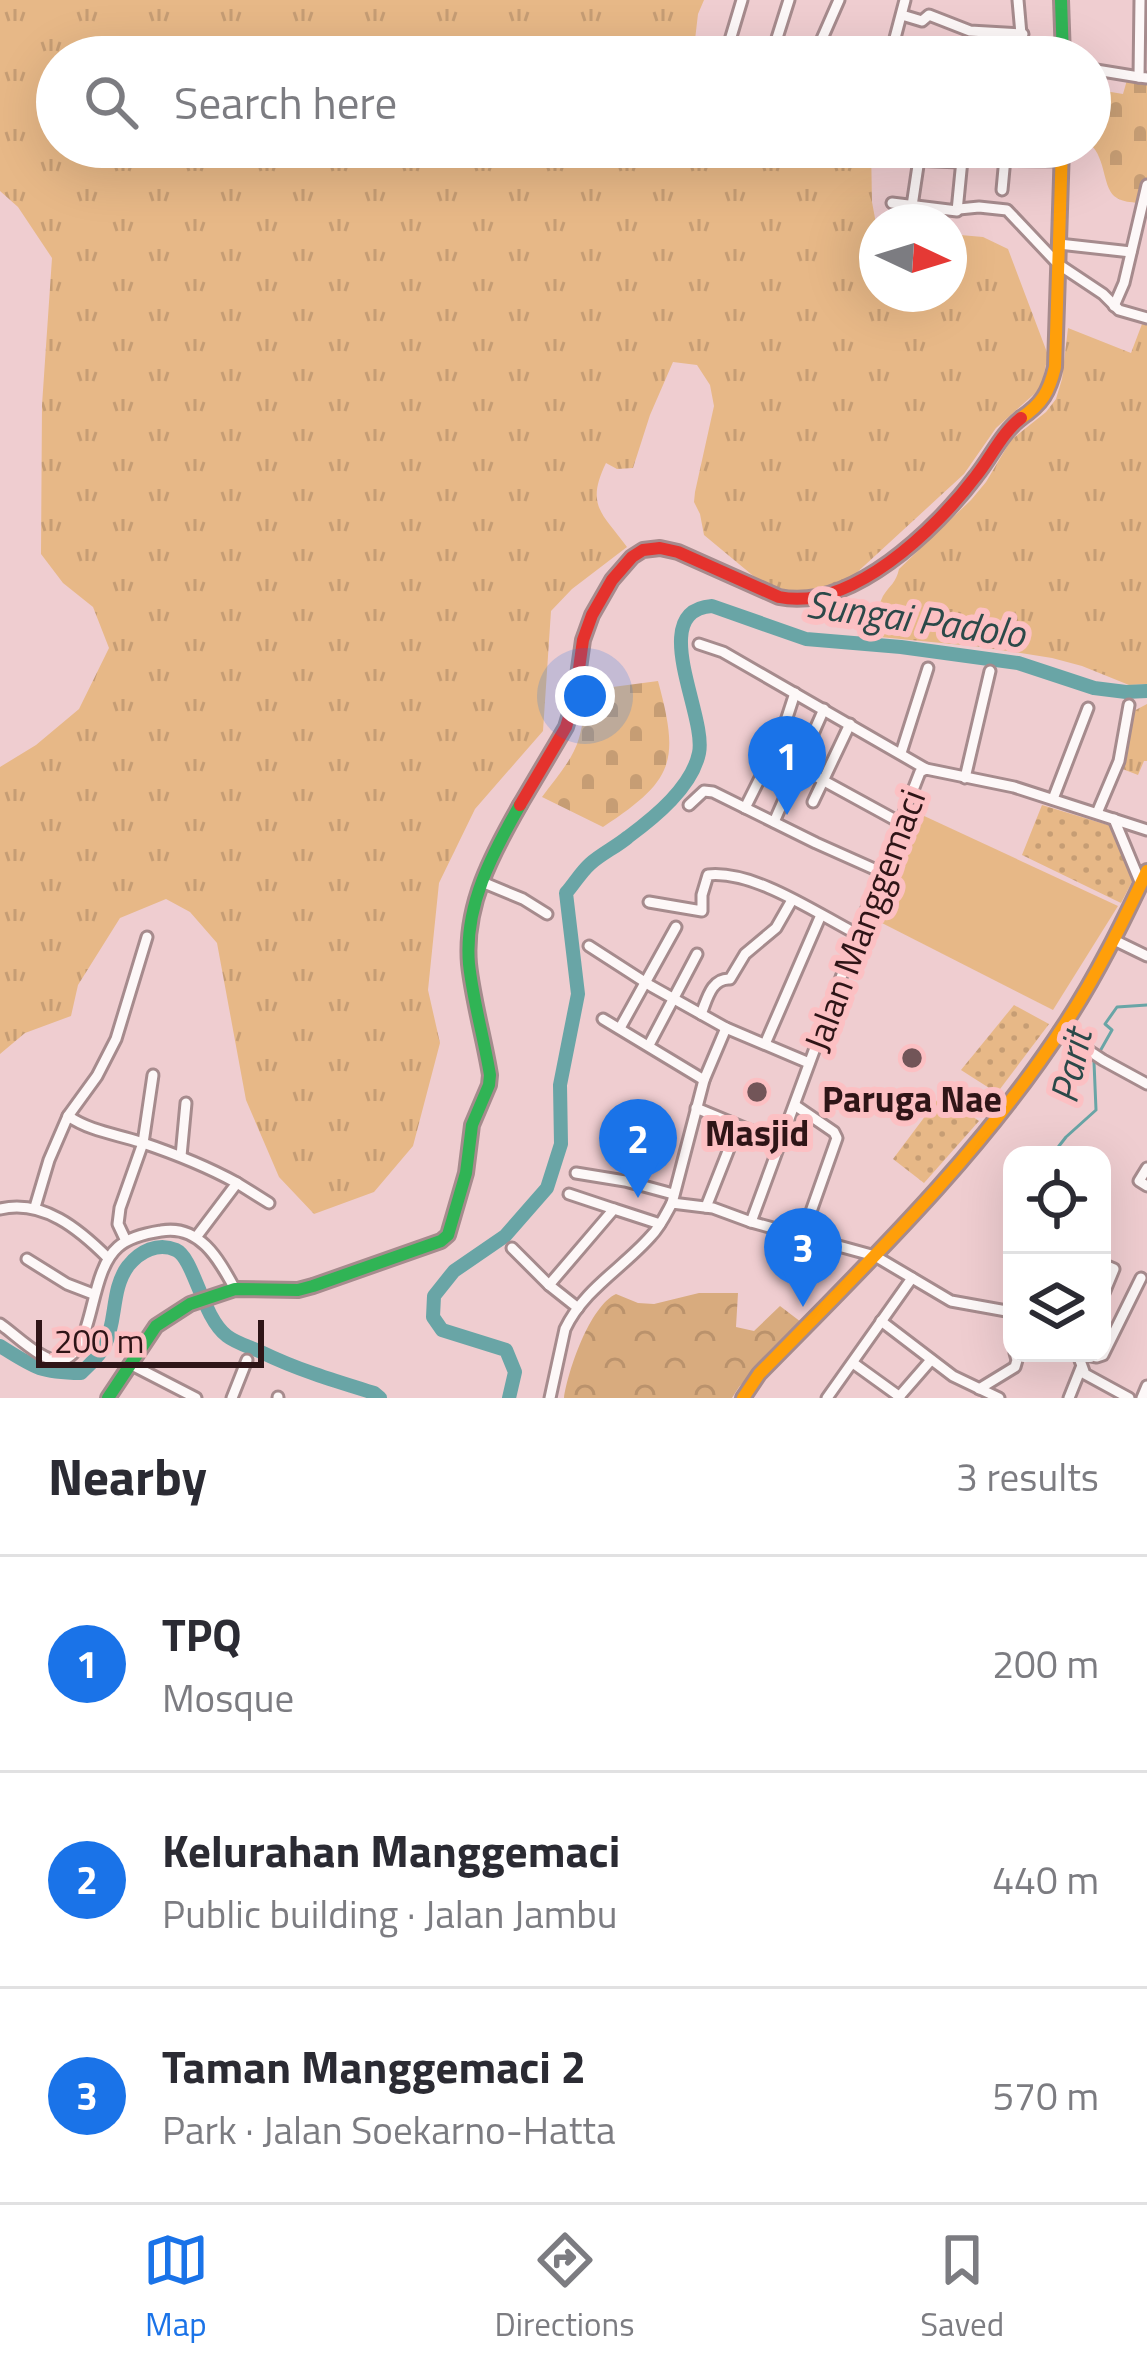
<!DOCTYPE html>
<meta charset="utf-8">
<style>
:root{--surface:#fff;--page:#f7f7f7;--text:#2b2b33;--muted:#7c7c81;--line:#e1e1e2;--accent:#1a73e8}
body{margin:0;font-family:"Titillium Web",sans-serif;background:var(--page);color:var(--text)}
.controls{position:absolute;right:36px;bottom:36px;display:grid;overflow:hidden;border-radius:24px;box-shadow:0 12px 48px #0002}
.controls button{width:108px;height:108px;display:grid;place-items:center;padding:0;border:0;border-bottom:3px solid var(--line);background:var(--surface);color:var(--text);font:60px sans-serif}
.compass{position:absolute;left:859px;top:204px;width:108px;height:108px;border-radius:50%;background:var(--surface);box-shadow:0 12px 48px #0002;rotate:94deg}
.scale{position:absolute;left:36px;bottom:30px;width:228px;box-sizing:border-box;padding-left:12px;border:6px solid #2f1517;border-top:0;font-size:33px;line-height:42px;white-space:nowrap;color:#2f1517;-webkit-text-stroke:9px #fcc0c3;paint-order:stroke}
.you{position:absolute;left:585px;top:696px;width:42px;height:42px;margin:-30px;border:9px solid #fff;border-radius:50%;background:#1a73e8;box-shadow:0 0 0 18px #1a73e833}
.badge{display:grid;place-items:center;width:78px;height:78px;border-radius:50%;background:var(--accent);color:#fff;font-size:39px;font-weight:700}
.pin{position:absolute;translate:-50% -99px;filter:drop-shadow(0 3px 6px #0008)}
.pin::after{content:'';position:absolute;top:63px;width:42px;height:36px;background:inherit;clip-path:polygon(0 0,100% 0,50% 100%)}
.list{margin:0;padding:0;list-style:none}
h2{display:flex;justify-content:space-between;align-items:center;height:156px;margin:0;padding:0 48px;font-size:51px}
h2 small{font-size:39px;font-weight:400;color:var(--muted)}
.list li{display:grid;grid-template-columns:78px 1fr auto;gap:36px;align-items:center;box-sizing:border-box;height:216px;padding:0 48px;border-top:3px solid var(--line)}
.list b{display:block;font-size:45px;white-space:nowrap}
.list p{margin:0;font-size:39px;white-space:nowrap;color:var(--muted)}
.list em{font-size:39px;font-style:normal;color:var(--muted)}
.icon{flex:none;width:66px;height:66px;fill:none;stroke:currentColor;stroke-width:2;stroke-linecap:round;stroke-linejoin:round}
.map{position:relative;flex:none;width:1147px;height:1398px;overflow:hidden}
.search{position:absolute;background:var(--surface);box-shadow:0 12px 48px #0002;left:36px;right:36px;top:36px;height:132px;display:flex;align-items:center;gap:30px;box-sizing:border-box;padding:0 42px;border-radius:66px;color:var(--muted);font-size:45px}
.sheet{height:804px;background:var(--surface)}
nav{display:flex;justify-content:space-around;align-items:center;box-sizing:border-box;height:168px;border-top:3px solid var(--line);background:var(--surface);font-size:33px;color:var(--muted)}
nav a{display:grid;justify-items:center;gap:6px}
nav .on{color:var(--accent)}
.map>svg:first-child{display:block}
.grass{fill:url(#grass-tufts)}
.forest{fill:url(#forest-crowns)}
.cemetery{fill:url(#cemetery-stones)}
.garden{fill:url(#garden-dots)}
.pitch{fill:#e7b887}
.lines{fill:none;stroke-linecap:round;stroke-linejoin:round}
.stream{stroke:#69a5a6;stroke-width:3}
.river{stroke:#69a5a6;stroke-width:14}
.street-casing{stroke:#a68b8d;stroke-width:15}
.fast-casing{stroke:#a68b8d;stroke-width:18}
.slow-casing{stroke:#a68b8d;stroke-width:18}
.jam-casing{stroke:#a68b8d;stroke-width:18}
.street{stroke:#fdf8f8;stroke-width:9}
.fast{stroke:#30b455;stroke-width:12}
.slow{stroke:#ff9f0a;stroke-width:12}
.jam{stroke:#e5322d;stroke-width:12}
.poi-dot{fill:#725558;stroke:#fcc0c3;stroke-width:4.5}
.labels{text-anchor:middle;dominant-baseline:central;stroke-width:12;stroke-linejoin:round;paint-order:stroke}
.street-label{font-size:36px;fill:#2f1517;stroke:#fcc0c3}
.poi-label{font-size:36px;font-weight:bold;fill:#2f1517;stroke:#fcc0c3}
.water-label{font-size:39px;font-style:italic;fill:#2b4949;stroke:#fcc0c3}
</style>
<div class="map">
<svg width="1147" height="1398" viewBox="0 0 1147 1398">
<defs>
<pattern id="grass-tufts" width="24" height="20" patternUnits="userSpaceOnUse" patternTransform="scale(3)"><rect width="24" height="20" fill="#e7b887"/><path d="M3 7l-1-3M5 7V3M7 7l1-3M15 17l-1-3M17 17v-4M19 17l1-3" fill="none" stroke="#c69d74"/></pattern>
<pattern id="forest-crowns" width="20" height="18" patternUnits="userSpaceOnUse" patternTransform="scale(3)"><rect width="20" height="18" fill="#d8ab7e"/><path d="M2 6a3 3 0 1 1 6 0M12 15a3 3 0 1 1 6 0" fill="none" stroke="#ba926c"/></pattern>
<pattern id="cemetery-stones" width="16" height="16" patternUnits="userSpaceOnUse" patternTransform="scale(3)"><rect width="16" height="16" fill="#e7b887"/><path d="M2 7V4a2 2 0 0 1 4 0v3zM10 15v-3a2 2 0 0 1 4 0v3z" fill="#c69d74"/></pattern>
<pattern id="garden-dots" width="8" height="8" patternUnits="userSpaceOnUse" patternTransform="scale(3)"><rect width="8" height="8" fill="#e7b887"/><path d="M2 2h.1M6 6h.1" fill="none" stroke="#c69d74" stroke-width="1.8" stroke-linecap="round"/></pattern>
</defs>
<rect width="100%" height="100%" fill="#efcdd0"/>
<g class="grass">
<path d="M0,0H704L698,14L693,57H57V147H871L872,202L877,229V294H949V234L983,237L1008,249L1048,355L1041,388L996,428L964,474L852,577L824,590L795,594L757,579L704,535L700,514L694,502L695,492L714,406L710,385L697,365L673,362L650,415L633,468L617,469L606,463C585,506 603,514 627,547L572,589L551,611L543,731L475,809L439,883L428,990L440,1043L413,1146L374,1192L314,1214L279,1177L246,1100L217,943L190,912L166,899L120,918L78,985L71,1016L25,1033L0,1054V767L36,745L79,709L109,648L93,607L63,583L41,554L42,405L52,258L18,207L0,191Z"/>
<path d="M1142,324L1147,325V684L1129,685L1082,666L1052,658L982,647L880,637C878,623 876,609 883,596C890,585 896,583 899,569L971,500L986,482L1011,440L1046,412L1056,399L1062,379L1068,328L1131,353Z"/>
<polygon points="1147,704 1147,761 1144,761 1138,775 1120,768 1128,714"/>
</g>
<path class="forest" d="M699,1293H738L736,1327L754,1331L780,1306L801,1322L739,1387L732,1398H564C568,1370 590,1306 616,1294L638,1303L654,1304Z"/>
<g class="cemetery">
<path d="M1127,80L1147,82V178L1138,203C1131,202 1123,202 1117,198C1102,190 1107,159 1090,144V117H1095L1099,90L1123,94Z"/>
<path d="M658,681C680,762 674,780 603,827L542,797C555,779 573,760 579,738C584,722 584,706 590,690Z"/>
</g>
<g class="garden">
<polygon points="1042,805 1111,826 1134,878 1121,903 1022,855"/>
<polygon points="1014,1005 1049,1024 997,1093 961,1070"/>
<polygon points="941,1095 979,1121 924,1183 893,1159"/>
</g>
<polygon class="pitch" points="922,815 1118,906 1053,1010 878,921"/>
<g class="lines">
<g class="stream">
<polyline points="1099,1053 1112,1030 1105,1024 1117,1007 1147,1005"/>
<polyline points="1052,1155 1066,1137 1096,1110 1094,1062"/>
</g>
<g class="river">
<path d="M0,1346C35,1368 39,1372 81,1373C89,1365 100,1356 105,1345C117,1320 111,1289 128,1266C140,1251 158,1242 176,1250C194,1258 202,1317 227,1336C236,1343 250,1347 261,1352C298,1370 335,1381 374,1393L380,1398"/>
<path d="M509,1398L515,1372L506,1350L442,1330L433,1317L434,1296L454,1271L505,1236L547,1188L561,1144L560,1085L578,994L566,893C574,884 581,872 590,864C601,854 616,847 628,837C655,817 692,787 699,753C707,715 646,611 712,606L806,639L901,647L1018,663L1094,688L1126,692L1147,691"/>
</g>
<defs>
<g id="street">
<polyline points="1018,0 1023,57"/>
<polyline points="1140,0 1139,77 1147,78"/>
<polyline points="902,15 922,21 929,15 970,31 1023,34"/>
<polyline points="725,57 742,0"/>
<polyline points="771,57 789,0"/>
<polyline points="814,57 839,0"/>
<polyline points="890,57 905,0"/>
<polyline points="1090,69 1139,77"/>
<polyline points="884,159 960,162"/>
<polyline points="1002,190 1006,147"/>
<polyline points="892,203 957,211 962,160 1062,161"/>
<polyline points="912,206 919,159"/>
<polyline points="959,209 979,207 1007,210 1058,264 1103,294 1119,310 1147,318"/>
<polyline points="1059,244 1131,252"/>
<polyline points="1114,306 1124,283 1147,185"/>
<polyline points="699,644 723,652 926,769"/>
<polyline points="773,753 901,823"/>
<polyline points="901,753 928,668"/>
<polyline points="965,778 990,671"/>
<polyline points="1053,799 1088,708"/>
<polyline points="813,802 850,724"/>
<polyline points="689,805 704,791 713,792 816,843 881,872"/>
<polyline points="745,808 781,736 795,693"/>
<polyline points="1097,813 1119,761 1129,705"/>
<polyline points="1114,819 1141,884"/>
<polyline points="774,822 824,709"/>
<polyline points="482,882 523,899 547,914"/>
<path d="M649,902L702,911V895L708,875C754,870 816,913 857,934"/>
<polyline points="1114,940 1147,956"/>
<polyline points="589,946 651,986 726,1028"/>
<path d="M701,1014C707,1000 711,978 730,979L745,954L776,928L792,900"/>
<polyline points="603,1019 704,1080"/>
<polyline points="620,1028 676,927"/>
<polyline points="1059,1031 1103,1060 1147,1084"/>
<polyline points="765,1044 821,915"/>
<polyline points="649,1045 697,954"/>
<polyline points="796,1106 834,1132 837,1138 802,1237"/>
<polyline points="696,1108 781,1143"/>
<polyline points="68,1116 97,1076 116,1039 147,937"/>
<polyline points="181,1156 186,1103"/>
<polyline points="1147,1168 1139,1181 1147,1186"/>
<polyline points="576,1173 625,1181 673,1194"/>
<polyline points="237,1183 269,1203"/>
<polyline points="569,1194 614,1209"/>
<polyline points="672,1203 704,1080 726,1028 809,1063"/>
<path d="M35,1207L49,1160L68,1116C90,1131 115,1134 140,1142C173,1153 206,1166 237,1183L197,1236"/>
<polyline points="706,1207 738,1126"/>
<path d="M0,1209C43,1199 79,1229 108,1258"/>
<polyline points="751,1222 857,934 920,772 926,769 1014,787 1147,830"/>
<polyline points="126,1241 118,1224 120,1208 143,1143 153,1075"/>
<polyline points="512,1248 549,1285 578,1308"/>
<polyline points="27,1259 67,1284 93,1294"/>
<polyline points="1102,1264 1114,1269 1102,1298"/>
<polyline points="549,1285 614,1209 660,1224"/>
<polyline points="881,1321 953,1376 999,1398"/>
<path d="M0,1324C15,1334 46,1366 63,1360C95,1350 88,1273 118,1247C128,1238 148,1233 161,1231C200,1224 219,1260 235,1289"/>
<polyline points="1075,1353 1097,1357 1103,1355 1141,1278"/>
<polyline points="1078,1355 1085,1374 1129,1398"/>
<polyline points="853,1363 900,1397"/>
<polyline points="130,1364 196,1398"/>
<polyline points="979,1389 1015,1367 1017,1360 1015,1353"/>
<polyline points="232,1398 247,1360"/>
<polyline points="278,1398 278,1397"/>
<path d="M550,1398L565,1329C584,1289 623,1268 651,1236C660,1227 666,1214 672,1203L713,1208L751,1222L875,1256L951,1301L1012,1312"/>
<polyline points="827,1398 912,1278"/>
<polyline points="898,1398 931,1360"/>
<polyline points="1069,1398 1081,1368"/>
<polyline points="1142,1398 1147,1386"/>
</g>
<g id="fast">
<polyline points="1061,0 1063,57"/>
<path d="M108,1398L156,1326L190,1304L235,1289L298,1290L313,1286L441,1241L448,1235L466,1173L472,1125L489,1085L490,1075C484,1038 473,1001 469,964C464,906 492,854 520,805"/>
</g>
<g id="slow">
<path d="M1021,418C1042,404 1049,392 1055,367L1062,147"/>
<path d="M743,1398L759,1374C867,1264 981,1154 1065,1024C1097,975 1122,924 1147,871"/>
</g>
<path id="jam" d="M520,805L566,727L575,697L583,640L592,615L612,580L632,557L643,550L660,548L678,552L779,597C851,612 936,529 976,476C992,456 1001,434 1021,418"/>
</defs>
<use href="#street" class="street-casing"/>
<use href="#fast" class="fast-casing"/>
<use href="#slow" class="slow-casing"/>
<use href="#jam" class="jam-casing"/>
<use href="#street" class="street"/>
<use href="#fast" class="fast"/>
<use href="#slow" class="slow"/>
<use href="#jam" class="jam"/>
</g>
<g class="poi-dot">
<circle cx="912" cy="1058" r="12"/>
<circle cx="757" cy="1092" r="12"/>
</g>
<g class="labels">
<g class="street-label">
<text transform="translate(864 920) rotate(-69)">Jalan Manggemaci</text>
</g>
<g class="poi-label">
<text x="912" y="1098">Paruga Nae</text>
<text x="757" y="1132">Masjid</text>
</g>
<g class="water-label">
<text transform="translate(916 618) rotate(8)">Sungai Padolo</text>
<text transform="translate(1070 1066) rotate(-78)">Parit</text>
</g>
</g>
</svg>
<div class="controls">
<button><svg class="icon" aria-label="locate" viewBox="0 0 24 24"><circle cx="12" cy="12" r="6"/><path d="M12 2v4M12 18v4M2 12h4M18 12h4"/></svg></button>
<button><svg class="icon" aria-label="layers" viewBox="0 0 24 24"><path d="M12 4l9 5-9 5-9-5zM3 14l9 5 9-5"/></svg></button>
</div>
<svg class="compass" viewBox="-18 -18 36 36"><path d="M0-13l5 13h-10z" fill="#e53935"/><path d="M0 13l5-13h-10z" fill="#7c7c81"/></svg>
<div class="scale">200 m</div>
<div class="you"></div>
<div class="pin badge" style="left:787px;top:815px">1</div>
<div class="pin badge" style="left:638px;top:1198px">2</div>
<div class="pin badge" style="left:803px;top:1307px">3</div>
<div class="search"><svg class="icon" aria-label="search" viewBox="0 0 24 24"><circle cx="10" cy="10" r="6"/><path d="M15 15l6 6"/></svg>Search here</div>
</div>
<section class="sheet">
<h2>Nearby<small>3 results</small></h2>
<ul class="list">
<li><span class="badge">1</span><div><b>TPQ</b><p>Mosque</p></div><em>200 m</em></li>
<li><span class="badge">2</span><div><b>Kelurahan Manggemaci</b><p>Public building · Jalan Jambu</p></div><em>440 m</em></li>
<li><span class="badge">3</span><div><b>Taman Manggemaci 2</b><p>Park · Jalan Soekarno-Hatta</p></div><em>570 m</em></li>
</ul>
</section>
<nav>
<a class="on"><svg class="icon" aria-label="map" viewBox="0 0 24 24"><path d="M3 6l6-2 6 2 6-2v14l-6 2-6-2-6 2zM9 4v14M15 6v14"/></svg>Map</a>
<a><svg class="icon" aria-label="directions" viewBox="0 0 24 24"><path d="M12 3l9 9-9 9-9-9zM9 14v-3h6M13 9l2 2-2 2"/></svg>Directions</a>
<a><svg class="icon" aria-label="saved" viewBox="0 0 24 24"><path d="M7 4h10v16l-5-4-5 4z"/></svg>Saved</a>
</nav>
